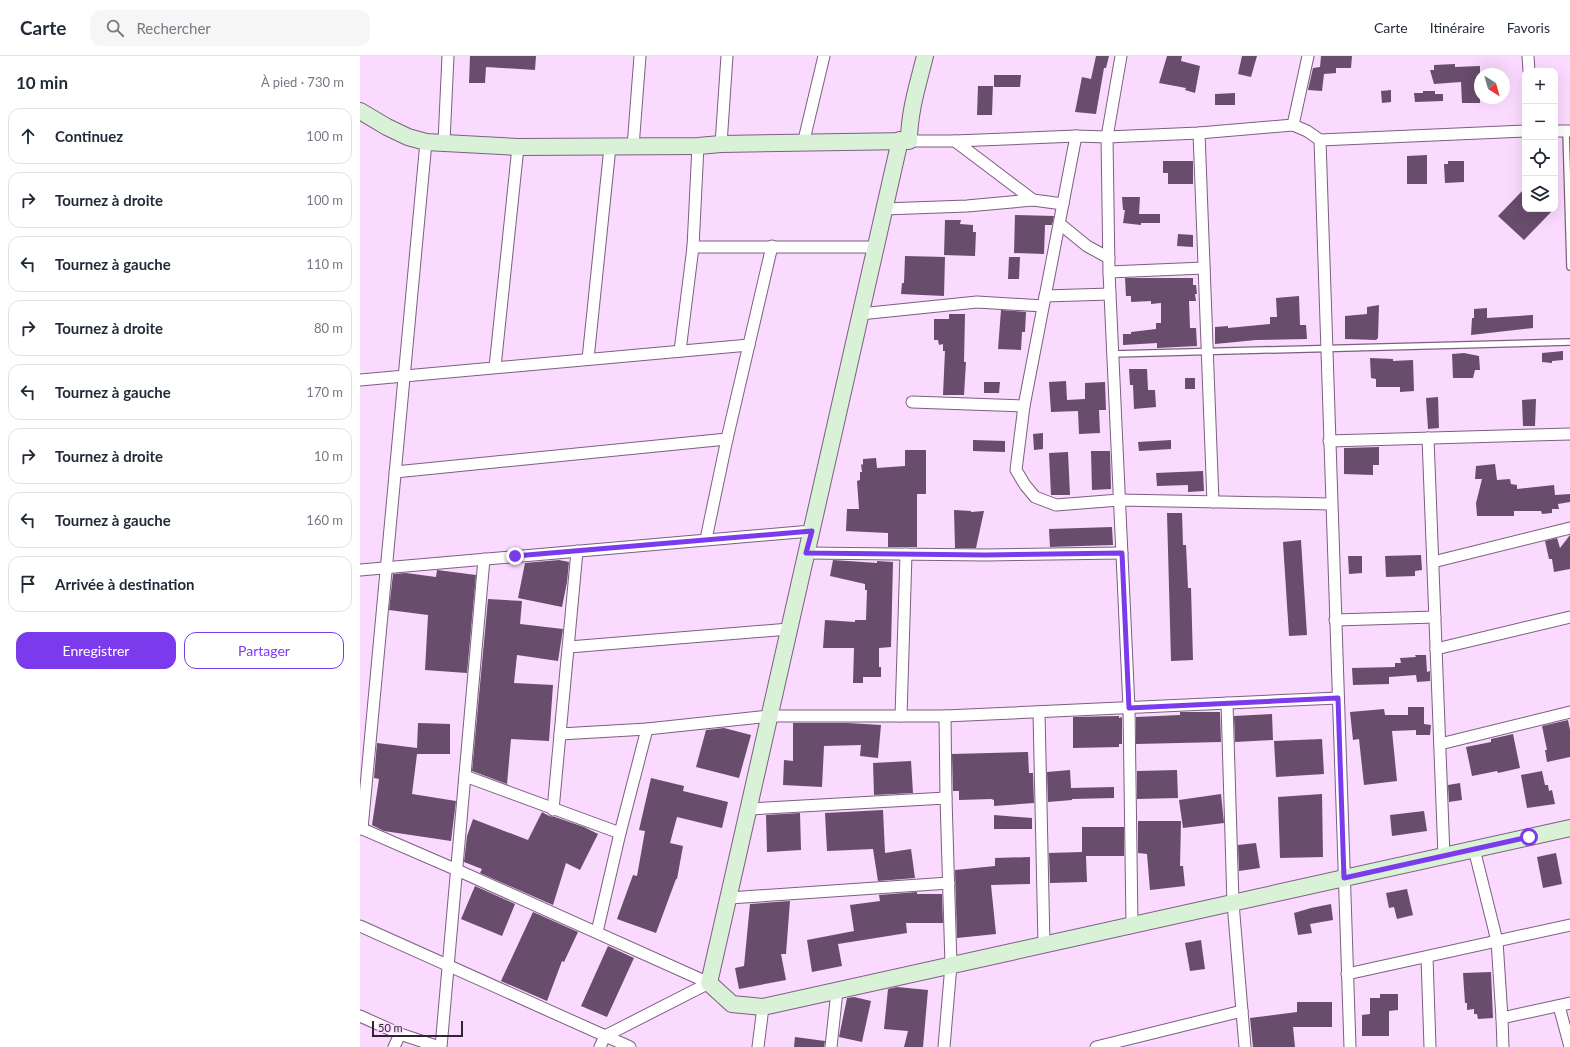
<!DOCTYPE html>
<html lang="fr">
<meta charset="utf-8">
<style>
:root{--surface:#fff;--page:#f6f6f7;--text:#1f2937;--muted:#747a83;--line:#e0e1e3;--accent:#7c3aed}
body{margin:0;font-family:Lato,sans-serif;background:var(--page);color:var(--text)}
.controls{position:absolute;right:12px;top:12px;display:grid;overflow:hidden;border-radius:8px;box-shadow:0 4px 16px #0002}
.controls button{width:36px;height:36px;display:grid;place-items:center;padding:0;border:0;border-bottom:1px solid var(--line);background:var(--surface);color:var(--text);font:20px sans-serif}
.compass{position:absolute;left:1114px;top:12px;width:36px;height:36px;border-radius:50%;background:var(--surface);box-shadow:0 4px 16px #0002;rotate:143deg}
.scale{position:absolute;left:12px;bottom:10px;width:91px;box-sizing:border-box;padding-left:4px;border:2px solid #302432;border-top:0;font-size:11px;line-height:14px;white-space:nowrap;color:#302432;-webkit-text-stroke:3px #fadafe;paint-order:stroke}
.stop{position:absolute;width:12px;height:12px;margin:-9px;border:3px solid #7c3aed;border-radius:50%;background:#fff}
.stop.end{background:#7c3aed;border-color:#fff;box-shadow:0 1px 4px #0008}
.list{margin:0;padding:0;list-style:none}
h2{display:flex;justify-content:space-between;align-items:center;height:52px;margin:0;padding:0 16px;font-size:17px}
h2 small{font-size:13px;font-weight:400;color:var(--muted)}
.list li{display:grid;grid-template-columns:26px 1fr auto;gap:12px;align-items:center;box-sizing:border-box;height:56px;margin:0 8px 8px;padding:0 8px;border:1px solid var(--line);border-radius:12px}
.list b{display:block;font-size:15px;white-space:nowrap}
.list em{font-size:13px;font-style:normal;color:var(--muted)}
.actions{display:flex;gap:8px;padding:12px 16px}
.actions a{flex:1;padding:9px 0;border:1px solid var(--accent);border-radius:12px;text-align:center;font-size:14px;color:var(--accent)}
.actions .main{background:var(--accent);color:#fff}
.icon{flex:none;width:22px;height:22px;fill:none;stroke:currentColor;stroke-width:2;stroke-linecap:round;stroke-linejoin:round}
.map{position:relative;flex:none;width:1210px;height:991px;overflow:hidden}
header{display:flex;align-items:center;gap:24px;box-sizing:border-box;height:56px;padding:0 20px;background:var(--surface);border-bottom:1px solid var(--line)}
header strong{font-size:19px}
nav{display:flex;gap:22px;margin-inline-start:auto;font-size:14px}
.search{width:280px;height:36px;background:var(--page);display:flex;align-items:center;gap:10px;box-sizing:border-box;padding:0 14px;border-radius:12px;color:var(--muted);font-size:15px}
main{display:flex}
aside{flex:1;background:var(--surface)}
.map>svg:first-child{display:block}
.building{fill:#684d6c}
.lines{fill:none;stroke-linecap:round;stroke-linejoin:round}
.lane-casing{stroke:#7c5f7f;stroke-width:8}
.street-casing{stroke:#7c5f7f;stroke-width:13}
.secondary-casing{stroke:#7c5f7f;stroke-width:18}
.lane{stroke:#fff;stroke-width:5.5}
.street{stroke:#fff;stroke-width:11}
.secondary{stroke:#d9f2d7;stroke-width:16}
.route{stroke:#7c3aed;stroke-width:5}
</style>
<header>
<strong>Carte</strong>
<div class="search"><svg class="icon" aria-label="search" viewBox="0 0 24 24"><circle cx="10" cy="10" r="6"/><path d="M15 15l6 6"/></svg>Rechercher</div>
<nav><a>Carte</a><a>Itinéraire</a><a>Favoris</a></nav>
</header>
<main>
<aside>
<h2>10 min<small>À pied · 730 m</small></h2>
<ul class="list">
<li><svg class="icon" aria-label="ahead" viewBox="0 0 24 24"><path d="M12 20V5M6 11l6-6 6 6"/></svg><div><b>Continuez</b></div><em>100 m</em></li>
<li><svg class="icon" aria-label="right" viewBox="0 0 24 24"><path d="M7 20v-9h11M14 6l5 5-5 5"/></svg><div><b>Tournez à droite</b></div><em>100 m</em></li>
<li><svg class="icon" aria-label="left" viewBox="0 0 24 24"><path d="M17 20v-9H6M10 6l-5 5 5 5"/></svg><div><b>Tournez à gauche</b></div><em>110 m</em></li>
<li><svg class="icon" aria-label="right" viewBox="0 0 24 24"><path d="M7 20v-9h11M14 6l5 5-5 5"/></svg><div><b>Tournez à droite</b></div><em>80 m</em></li>
<li><svg class="icon" aria-label="left" viewBox="0 0 24 24"><path d="M17 20v-9H6M10 6l-5 5 5 5"/></svg><div><b>Tournez à gauche</b></div><em>170 m</em></li>
<li><svg class="icon" aria-label="right" viewBox="0 0 24 24"><path d="M7 20v-9h11M14 6l5 5-5 5"/></svg><div><b>Tournez à droite</b></div><em>10 m</em></li>
<li><svg class="icon" aria-label="left" viewBox="0 0 24 24"><path d="M17 20v-9H6M10 6l-5 5 5 5"/></svg><div><b>Tournez à gauche</b></div><em>160 m</em></li>
<li><svg class="icon" aria-label="arrive" viewBox="0 0 24 24"><path d="M6 21V4h12l-3 4 3 4H6"/></svg><div><b>Arrivée à destination</b></div></li>
</ul>
<div class="actions"><a class="main">Enregistrer</a><a>Partager</a></div>
</aside>
<div class="map">
<svg width="1210" height="991" viewBox="0 0 1210 991">
<rect width="100%" height="100%" fill="#fadafe"/>
<g class="building">
<polygon points="110,0 176,0 175,14 126,11 125,27 109,27"/>
<polygon points="736,0 749,0 746,12 744,12 736,58 715,56 722,21 731,23"/>
<polygon points="807,0 822,0 821,5 840,10 835,37 825,34 826,32 799,27"/>
<polygon points="882,0 897,0 891,21 878,18"/>
<polygon points="961,0 992,0 991,12 976,12 976,17 964,18 962,35 948,34 953,12 960,11"/>
<polygon points="1095,8 1095,11 1120,10 1120,47 1102,47 1101,26 1074,28 1070,14 1074,14 1074,9"/>
<polygon points="634,19 661,19 660,31 634,31"/>
<polygon points="618,30 633,30 632,59 617,59"/>
<polygon points="1031,34 1031,46 1022,47 1021,35"/>
<polygon points="1063,35 1075,35 1075,38 1083,38 1083,45 1055,46 1054,37 1063,37"/>
<polygon points="875,37 875,49 855,49 855,38"/>
<polygon points="1067,99 1067,128 1047,128 1047,100"/>
<polygon points="803,105 833,105 833,128 808,128 808,117 803,117"/>
<polygon points="1088,105 1104,105 1104,126 1085,127 1084,108 1088,108"/>
<polygon points="1165,132 1165,153 1194,153 1164,184 1138,160"/>
<polygon points="762,141 780,141 779,158 800,158 800,167 781,167 781,169 763,167 765,154 763,154"/>
<polygon points="655,159 694,160 692,169 685,169 684,198 654,197"/>
<polygon points="585,164 601,164 600,168 613,169 613,176 616,176 615,200 584,199"/>
<polygon points="818,178 833,179 833,191 817,190"/>
<polygon points="545,200 585,201 584,240 541,238 542,227 544,227"/>
<polygon points="649,201 660,201 659,223 648,223"/>
<polygon points="765,222 833,222 833,229 836,229 837,238 835,238 836,245 829,245 830,272 836,272 837,290 797,292 797,287 763,289 763,278 771,278 771,276 796,273 796,267 801,267 801,247 791,248 791,245 771,246 771,240 766,240"/>
<polygon points="939,240 940,269 946,269 947,283 896,284 855,288 855,271 868,270 868,272 910,268 910,261 917,261 916,242"/>
<polygon points="1019,249 1018,282 1016,284 985,283 985,260 1007,258 1007,251"/>
<polygon points="1127,252 1127,262 1173,259 1173,272 1111,279 1112,262 1114,262 1114,253"/>
<polygon points="641,254 666,256 665,276 662,276 661,294 638,293"/>
<polygon points="589,258 605,258 604,306 606,306 604,339 583,339 585,295 583,295 583,288 579,289 578,284 574,284 574,263 589,263"/>
<polygon points="1203,295 1203,304 1192,305 1192,307 1182,306 1182,297"/>
<polygon points="1104,297 1119,300 1120,314 1115,314 1113,322 1093,322 1092,298"/>
<polygon points="1010,302 1033,303 1033,305 1053,304 1054,335 1040,336 1040,331 1016,331 1016,323 1011,322"/>
<polygon points="769,313 787,313 788,334 795,334 796,351 774,353 773,329 770,329"/>
<rect x="825" y="322" width="10" height="11"/>
<polygon points="706,325 707,344 725,343 725,327 745,326 746,354 739,354 740,377 719,378 718,355 691,356 689,326"/>
<polygon points="624,326 640,326 639,337 624,337"/>
<polygon points="1078,341 1079,372 1068,373 1066,342"/>
<polygon points="1176,343 1175,370 1163,370 1162,344"/>
<polygon points="683,377 683,393 674,394 673,378"/>
<polygon points="613,384 645,385 645,396 613,395"/>
<polygon points="811,384 811,393 779,395 778,386"/>
<polygon points="1019,391 1019,409 1013,409 1013,419 984,418 984,392"/>
<polygon points="545,394 566,394 566,438 557,438 557,491 528,491 528,477 486,475 487,453 499,453 497,425 500,424 500,416 502,416 501,408 503,409 503,403 516,402 517,412 545,410"/>
<polygon points="731,395 750,395 751,433 732,434"/>
<polygon points="708,396 710,439 691,439 689,397"/>
<polygon points="1135,408 1137,424 1150,423 1151,428 1157,429 1157,433 1194,429 1195,439 1210,438 1210,446 1198,448 1199,453 1192,453 1192,457 1182,458 1181,455 1154,455 1154,460 1117,460 1116,447 1122,423 1115,423 1116,410"/>
<polygon points="843,415 844,435 828,436 828,429 797,430 796,417"/>
<polygon points="594,454 611,455 611,456 624,455 616,492 595,492"/>
<polygon points="807,457 822,457 823,489 826,489 828,532 831,532 833,604 811,605"/>
<polygon points="752,471 753,489 690,491 689,473"/>
<polygon points="1210,479 1210,513 1194,516 1192,503 1189,503 1185,485 1197,482 1200,492"/>
<polygon points="941,484 947,579 929,580 923,486"/>
<polygon points="1061,499 1062,514 1055,515 1055,520 1026,521 1025,500"/>
<polygon points="988,500 1002,500 1002,517 989,518"/>
<polygon points="199,504 209,506 207,526 202,551 158,542 165,507"/>
<polygon points="473,504 517,507 517,505 533,506 531,591 519,592 519,611 521,611 521,621 503,621 503,627 493,627 494,592 463,592 465,564 495,566 495,564 506,564 507,534 505,534 505,528 470,520"/>
<polygon points="77,514 116,519 107,617 65,614 68,559 29,554 33,518 46,517 76,521"/>
<polygon points="128,543 162,545 160,568 203,573 198,605 157,599 154,627 193,629 189,685 151,683 147,728 112,715"/>
<polygon points="1055,599 1066,599 1067,616 1070,615 1070,625 1057,626 1056,619 1029,621 1029,628 993,629 992,612 1035,611 1035,607 1041,607 1040,602 1056,601"/>
<polygon points="1048,651 1064,651 1064,668 1071,669 1070,679 1056,679 1056,674 1032,675 1037,725 1004,729 999,683 993,684 990,656 1024,653 1025,659 1048,659"/>
<polygon points="820,656 860,656 861,686 776,688 776,661 820,659"/>
<polygon points="912,658 913,684 875,686 874,660"/>
<polygon points="759,660 759,662 762,661 762,688 759,688 759,691 713,692 713,661"/>
<polygon points="1208,664 1210,674 1210,701 1187,706 1185,694 1187,694 1182,670"/>
<polygon points="58,667 90,668 90,698 57,698 52,738 96,745 91,785 24,775 12,769 19,723 14,722 17,687 57,692"/>
<polygon points="433,667 488,667 521,669 518,702 500,700 501,689 464,690 462,731 423,729 424,704 433,705"/>
<polygon points="364,672 391,679 379,722 336,711 346,674"/>
<polygon points="1153,678 1160,712 1138,717 1137,715 1112,720 1106,691 1131,686 1131,683"/>
<polygon points="962,683 964,718 916,721 914,685"/>
<polygon points="668,696 669,717 673,717 674,747 634,750 634,744 631,743 599,744 599,735 593,735 592,698"/>
<polygon points="551,705 553,737 514,739 513,707"/>
<polygon points="710,714 711,732 754,731 754,742 712,743 712,744 688,746 687,716"/>
<polygon points="817,714 818,742 777,743 777,715"/>
<polygon points="1182,715 1185,729 1188,729 1189,735 1192,734 1195,748 1167,752 1161,719"/>
<polygon points="291,722 324,730 323,735 368,746 362,772 317,761 310,787 323,790 317,823 316,823 296,877 257,863 273,819 277,820 285,775 279,774"/>
<polygon points="1100,727 1102,744 1089,746 1088,729"/>
<polygon points="861,738 864,767 823,772 819,744"/>
<polygon points="962,738 963,801 920,802 918,741"/>
<polygon points="523,754 525,797 551,793 555,822 518,825 513,793 467,795 465,757"/>
<polygon points="1064,755 1067,775 1032,780 1030,759"/>
<polygon points="182,756 189,760 195,761 224,771 238,778 220,814 206,807 193,849 120,817 122,813 104,806 107,780 113,763 168,784"/>
<polygon points="440,757 441,794 407,796 406,759"/>
<polygon points="634,759 672,762 672,773 634,773"/>
<polygon points="778,765 821,765 820,810 823,810 825,830 790,834 787,798 778,797"/>
<polygon points="722,771 764,771 764,800 726,800 727,826 690,827 689,797 722,796"/>
<polygon points="896,787 900,812 879,815 878,789"/>
<polygon points="1196,797 1202,828 1183,832 1177,801"/>
<polygon points="670,801 670,828 631,829 636,878 597,882 595,814 635,810 635,802"/>
<polygon points="115,830 155,848 142,880 101,863"/>
<polygon points="1047,833 1053,859 1037,863 1034,851 1029,852 1026,837"/>
<polygon points="557,836 557,838 582,838 583,867 546,867 547,877 478,888 482,910 452,916 447,884 494,875 490,849 520,845 519,839"/>
<polygon points="430,845 426,898 421,898 426,924 379,933 375,912 384,910 390,848"/>
<polygon points="971,848 973,864 950,868 952,877 938,879 934,857 951,852"/>
<polygon points="173,856 218,876 204,906 202,905 187,945 141,925"/>
<polygon points="841,884 845,913 830,915 825,887"/>
<polygon points="248,890 274,902 247,961 221,950"/>
<polygon points="1131,916 1133,962 1118,963 1117,958 1114,958 1114,953 1107,954 1107,947 1105,947 1103,917"/>
<polygon points="537,931 568,934 563,991 544,991 548,975 524,973 528,933"/>
<polygon points="1020,938 1038,938 1038,954 1029,955 1029,980 1002,980 1002,959 1010,958 1010,942 1020,942"/>
<polygon points="494,941 511,945 502,986 479,981 487,942"/>
<polygon points="937,946 972,946 972,971 933,971 935,991 893,991 890,962 937,956"/>
<polygon points="435,981 465,985 464,991 434,991"/>
</g>
<g class="lines">
<defs>
<g id="lane">
<polyline points="1206,75 1210,211"/>
<polyline points="753,298 1210,286"/>
</g>
<g id="street">
<polyline points="761,0 747,81 749,216 769,652 772,869"/>
<polyline points="1168,0 1169,15"/>
<polyline points="933,69 948,0"/>
<polyline points="1195,75 1210,75"/>
<polyline points="839,77 853,446"/>
<polyline points="716,80 664,350 656,414 665,429 675,441 696,449 759,444 971,448"/>
<polyline points="960,84 990,991"/>
<polyline points="549,85 595,85 716,80 747,81 839,77 933,69 947,75 960,84 1165,75"/>
<polyline points="595,85 673,144 703,148"/>
<polyline points="84,86 88,0"/>
<polyline points="361,88 367,0"/>
<polyline points="443,88 464,0"/>
<polyline points="273,91 280,0"/>
<polyline points="524,153 607,150 673,144"/>
<polyline points="700,168 727,190 749,202"/>
<polyline points="333,191 516,191"/>
<polyline points="749,216 844,212"/>
<polyline points="685,240 750,238"/>
<polyline points="500,258 617,246 683,250"/>
<polyline points="320,295 333,191 338,90"/>
<polyline points="228,303 250,91"/>
<polyline points="135,311 158,91"/>
<polyline points="0,324 389,289"/>
<polyline points="552,346 664,350"/>
<polyline points="1068,382 1084,800"/>
<polyline points="969,385 1210,378"/>
<polyline points="35,416 367,383"/>
<polyline points="346,483 367,383 412,190"/>
<polyline points="446,497 625,499 762,497"/>
<polyline points="1073,506 1210,472"/>
<polyline points="0,514 451,475"/>
<polyline points="975,564 1075,561"/>
<polyline points="209,591 429,573"/>
<polyline points="1076,593 1210,561"/>
<polyline points="867,647 873,847 885,991"/>
<polyline points="679,656 684,888"/>
<polyline points="541,660 546,498"/>
<polyline points="585,660 586,742"/>
<polyline points="200,678 287,673 410,660 585,660 978,642"/>
<polyline points="1080,688 1210,656"/>
<polyline points="105,720 260,777"/>
<polyline points="389,753 586,742 591,909 584,991"/>
<polyline points="193,754 217,495"/>
<polyline points="0,772 97,814 349,927"/>
<polyline points="2,773 66,86"/>
<polyline points="1114,793 1137,885 1142,962 1143,991"/>
<polyline points="369,842 589,827"/>
<polyline points="0,870 270,991"/>
<polyline points="237,876 260,777 287,673"/>
<polyline points="1067,901 1070,991"/>
<polyline points="987,918 1210,869"/>
<polyline points="1199,950 1210,991"/>
<polyline points="0,960 40,978 79,991"/>
<polyline points="1142,962 1210,947"/>
<polyline points="34,991 40,978"/>
<polyline points="81,991 124,503"/>
<polyline points="240,991 245,980 349,927"/>
<polyline points="398,991 403,951"/>
<polyline points="471,991 477,935"/>
<polyline points="736,991 882,955"/>
</g>
<g id="secondary">
<path d="M0,55L27,71L48,81L66,86L158,91L338,90L361,88L549,85C549,56 558,28 565,0"/>
<polyline points="540,84 349,927 372,948 403,951 1210,772"/>
</g>
</defs>
<use href="#lane" class="lane-casing"/>
<use href="#street" class="street-casing"/>
<use href="#secondary" class="secondary-casing"/>
<use href="#lane" class="lane"/>
<use href="#street" class="street"/>
<use href="#secondary" class="secondary"/>
</g>
<g class="lines">
<polyline class="route" points="155,500 452,475 446,497 625,499 762,497 769,652 978,642 984,822 1169,781"/>
</g>
</svg>
<div class="controls">
<button>+</button>
<button>−</button>
<button><svg class="icon" aria-label="locate" viewBox="0 0 24 24"><circle cx="12" cy="12" r="6"/><path d="M12 2v4M12 18v4M2 12h4M18 12h4"/></svg></button>
<button><svg class="icon" aria-label="layers" viewBox="0 0 24 24"><path d="M12 4l9 5-9 5-9-5zM3 14l9 5 9-5"/></svg></button>
</div>
<svg class="compass" viewBox="-18 -18 36 36"><path d="M0-13l5 13h-10z" fill="#e53935"/><path d="M0 13l5-13h-10z" fill="#747a83"/></svg>
<div class="scale">50 m</div>
<div class="stop" style="left:1169px;top:781px"></div>
<div class="stop end" style="left:155px;top:500px"></div>
</div>
</main>
